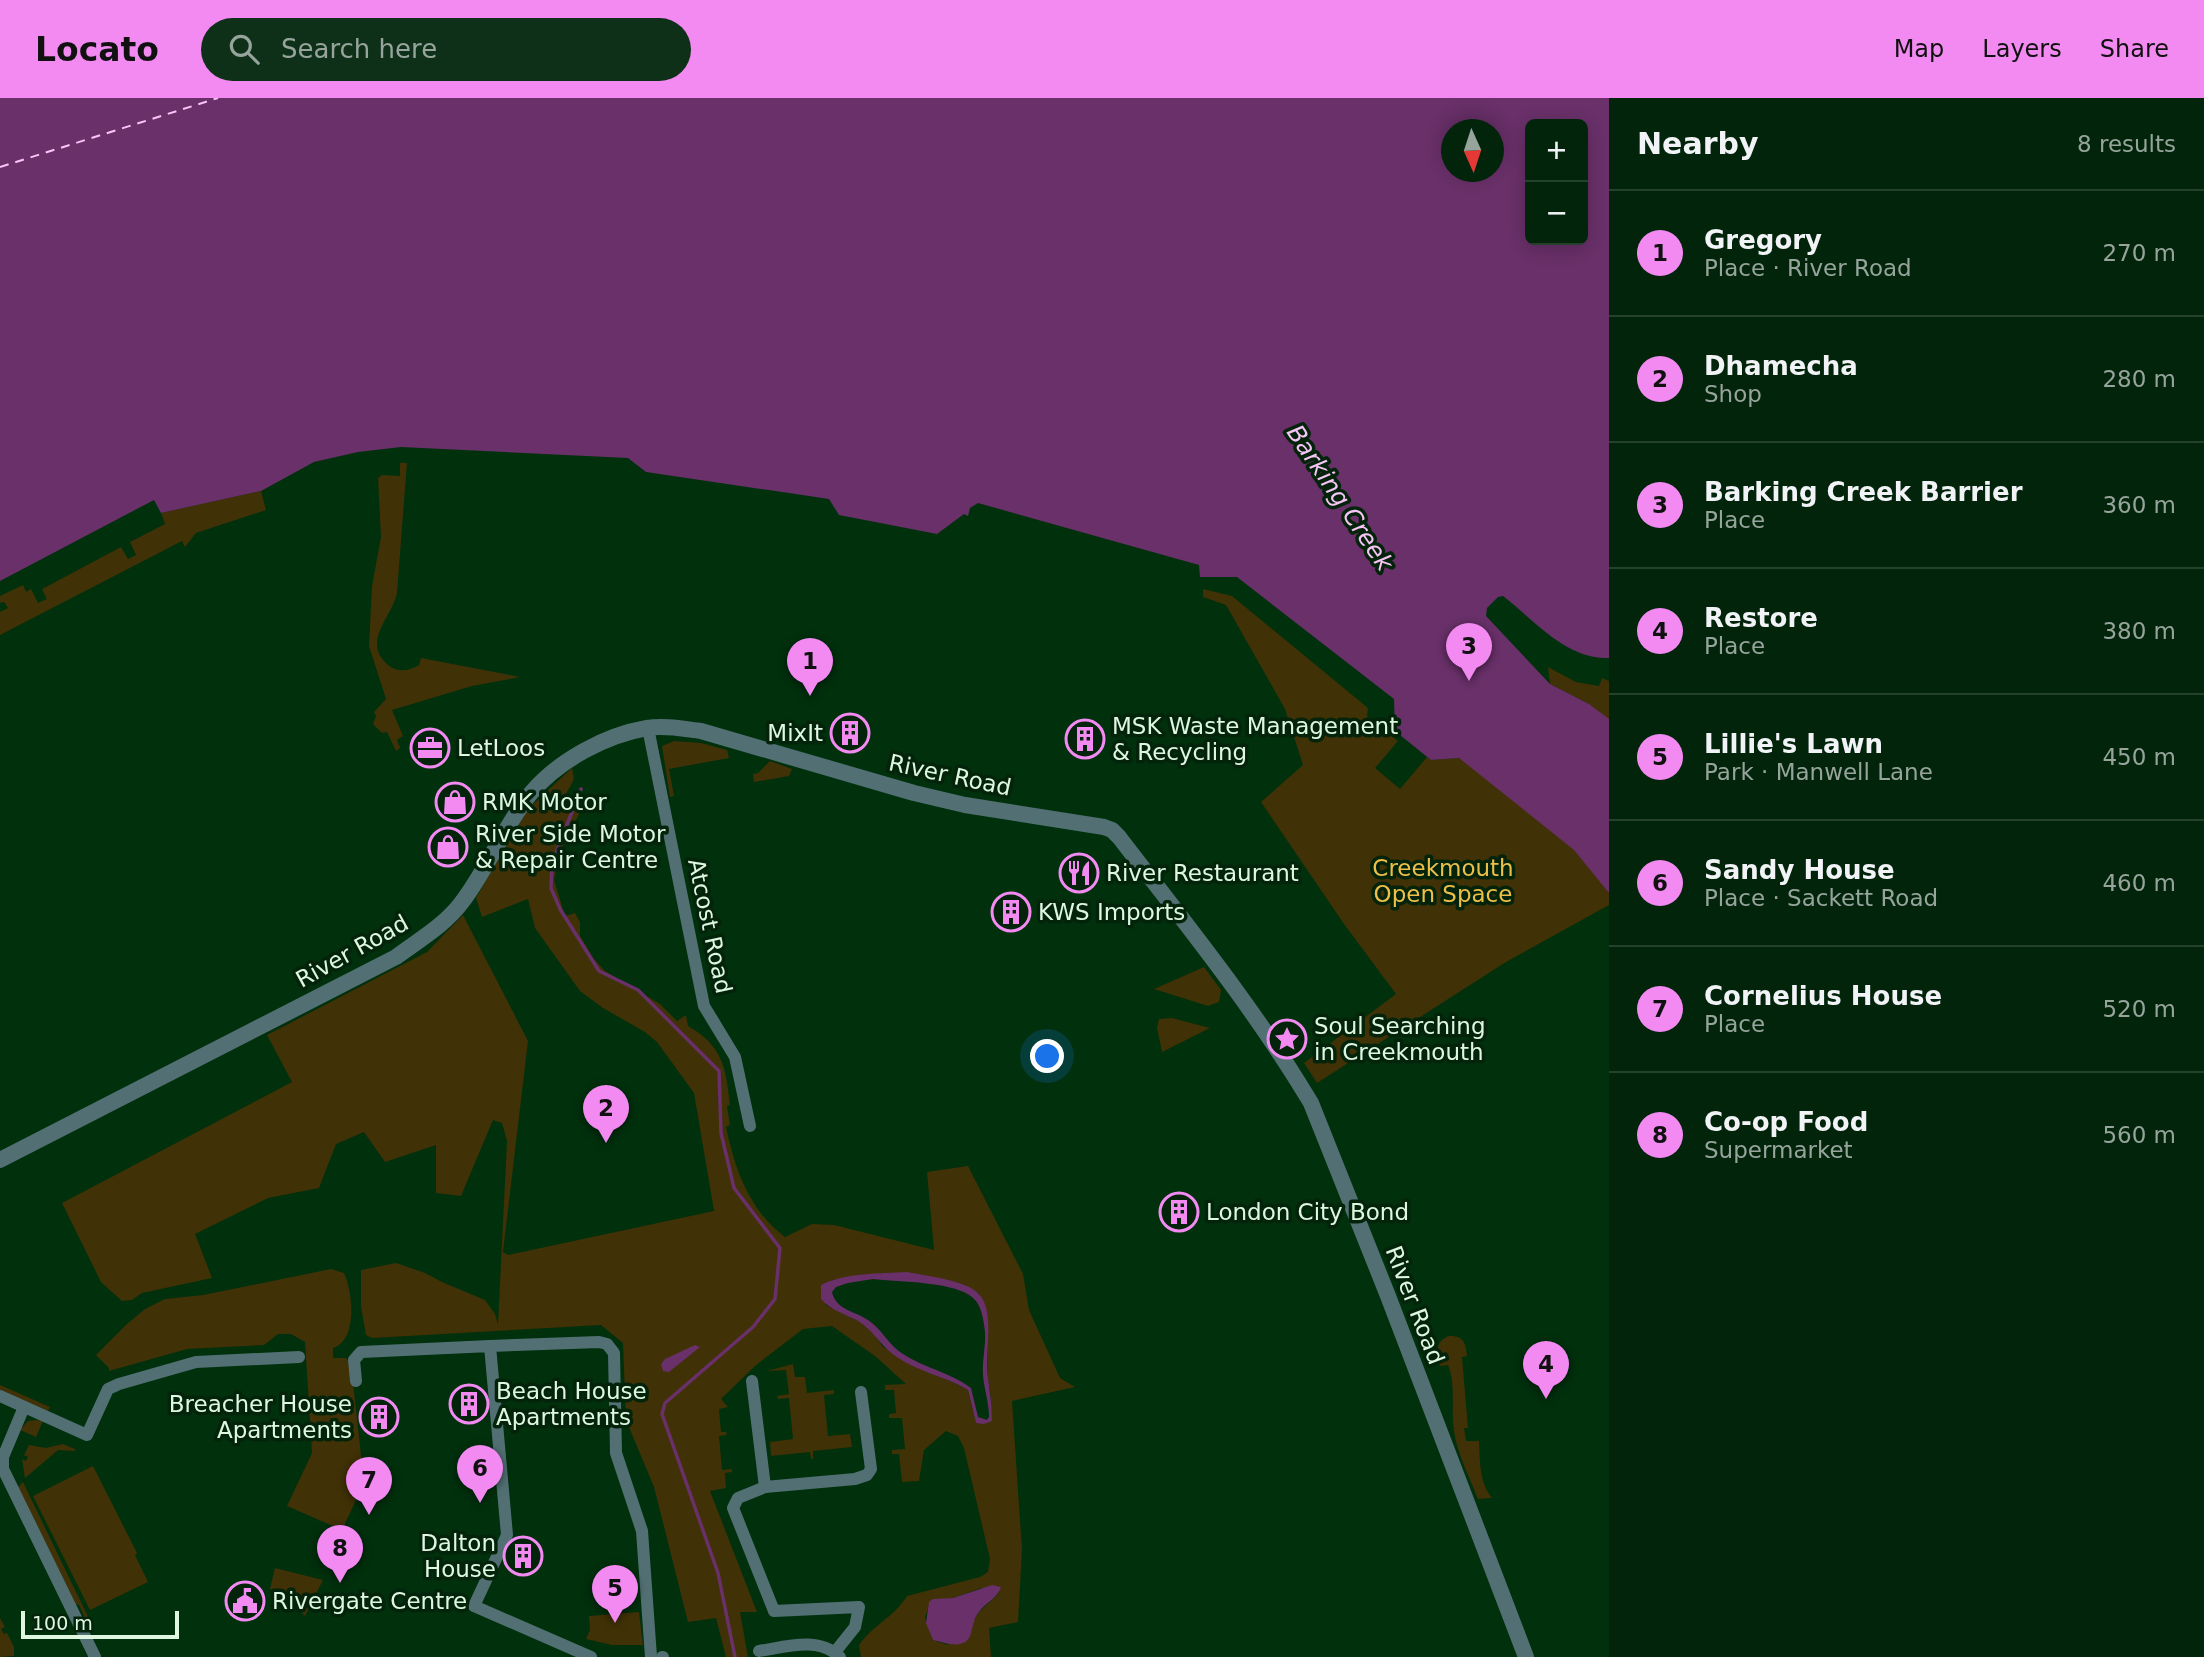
<!DOCTYPE html>
<meta charset="utf-8">
<style>
:root{--surface:#01240a;--page:#0f3018;--text:#f1f3f6;--muted:#96a49c;--line:#23412b;--accent:#f38af2}
body{margin:0;font-family:"DejaVu Sans",sans-serif;background:var(--page);color:var(--text)}
.controls{position:absolute;right:21px;top:21px;display:grid;overflow:hidden;border-radius:10px;box-shadow:0 4px 18px #0003}
.controls button{width:63px;height:63px;display:grid;place-items:center;padding:0;border:0;border-bottom:2px solid var(--line);background:var(--surface);color:var(--text);font:35px sans-serif}
.compass{position:absolute;left:1441px;top:21px;width:63px;height:63px;border-radius:50%;background:var(--surface);box-shadow:0 4px 18px #0003;rotate:177deg}
.scale{position:absolute;left:21px;bottom:18px;width:158px;box-sizing:border-box;padding-left:7px;border:4px solid #dff7e1;border-top:0;font-size:19px;line-height:24px;white-space:nowrap;color:#dff7e1;-webkit-text-stroke:5px #03240a;paint-order:stroke}
.you{position:absolute;left:1048px;top:959px;width:24px;height:24px;margin:-18px;border:5px solid #fff;border-radius:50%;background:#1a73e8;box-shadow:0 0 0 10px #1a73e833}
.badge{display:grid;place-items:center;width:46px;height:46px;border-radius:50%;background:var(--accent);color:#111;font-size:23px;font-weight:700}
.pin{position:absolute;translate:-50% -58px;filter:drop-shadow(0 2px 4px #0008)}
.pin::after{content:'';position:absolute;top:37px;width:24px;height:21px;background:inherit;clip-path:polygon(0 0,100% 0,50% 100%)}
.list{margin:0;padding:0;list-style:none}
h2{display:flex;justify-content:space-between;align-items:center;height:91px;margin:0;padding:0 28px;font-size:30px}
h2 small{font-size:23px;font-weight:400;color:var(--muted)}
.list li{display:grid;grid-template-columns:46px 1fr auto;gap:21px;align-items:center;box-sizing:border-box;height:126px;padding:0 28px;border-top:2px solid var(--line)}
.list b{display:block;font-size:26px;white-space:nowrap}
.list p{margin:0;font-size:23px;white-space:nowrap;color:var(--muted)}
.list em{font-size:23px;font-style:normal;color:var(--muted)}
.icon{flex:none;width:38px;height:38px;fill:none;stroke:currentColor;stroke-width:2;stroke-linecap:round;stroke-linejoin:round}
.map{position:relative;flex:none;width:1609px;height:1559px;overflow:hidden}
header{display:flex;align-items:center;gap:42px;box-sizing:border-box;height:98px;padding:0 35px;background:var(--accent);color:#111}
header strong{font-size:33px}
nav{display:flex;gap:38px;margin-inline-start:auto;font-size:24px}
.search{width:490px;height:63px;background:var(--page);display:flex;align-items:center;gap:18px;box-sizing:border-box;padding:0 24px;border-radius:38px;color:var(--muted);font-size:26px}
main{display:flex}
aside{flex:1;background:var(--surface)}
.map>svg:first-child{display:block}
.green{fill:#403106;fill-rule:evenodd}
.water{fill:#693069;fill-rule:evenodd}
.lines{fill:none;stroke-linecap:round;stroke-linejoin:round}
.stream{stroke:#693069;stroke-width:3.5}
.ferry{stroke:#f7c5f6;stroke-width:2;stroke-dasharray:9 7;stroke-linecap:butt}
.minor{stroke:#527074;stroke-width:12}
.tertiary{stroke:#527074;stroke-width:16}
.labels{text-anchor:middle;dominant-baseline:central;stroke-width:7;stroke-linejoin:round;paint-order:stroke}
.poi-label{font-size:23px;fill:#dff7e1;stroke:#03240a;text-anchor:start}
.street-label{font-size:23px;fill:#dff7e1;stroke:#03240a}
.park-label{font-size:23px;fill:#edbf48;stroke:#03240a}
.water-label{font-size:24px;font-style:italic;fill:#f7c5f6;stroke:#03240a}
</style>
<header>
<strong>Locato</strong>
<div class="search"><svg class="icon" aria-label="search" viewBox="0 0 24 24"><circle cx="10" cy="10" r="6"/><path d="M15 15l6 6"/></svg>Search here</div>
<nav><a>Map</a><a>Layers</a><a>Share</a></nav>
</header>
<main>
<div class="map">
<svg width="1609" height="1559" viewBox="0 0 1609 1559">
<rect width="100%" height="100%" fill="#01300d"/>
<g class="green">
<path d="M400,365H407L397,495C392,519 361,544 388,567C398,575 409,573 419,567L421,560L520,579L472,588L392,612L403,638L397,642L400,650L396,653L387,634L382,635L373,626L376,618L374,614L386,601L369,548L372,488L381,439L378,380L382,377L400,378Z"/>
<polygon points="261,393 266,412 196,435 185,449 182,443 0,537 0,514 8,510 4,504 0,505 0,498 23,487 26,494 31,491 38,505 47,501 42,491 121,449 128,461 136,457 130,444 165,426 161,415"/>
<polygon points="1203,491 1232,498 1368,610 1367,618 1398,643 1375,670 1400,691 1427,659 1431,662 1459,660 1536,683 1609,795 1609,807 1506,864 1317,985 1304,965 1396,896 1344,826 1261,704 1303,667 1285,611 1226,507 1203,499"/>
<polygon points="1548,569 1576,584 1599,588 1602,580 1609,583 1609,636 1589,606 1550,586"/>
<polygon points="674,643 701,645 727,652 729,660 669,671 674,698 670,699 662,648"/>
<polygon points="770,663 792,671 789,678 754,684 753,676 758,675"/>
<path d="M572,670L574,681L566,696L579,702L582,710L560,754L554,782L565,818L575,815L580,824V838L594,861L605,873L660,906L677,923L686,917L688,928C723,948 726,970 730,1007L727,1008L730,1027L726,1029C735,1071 749,1112 785,1139L812,1126L834,1127L934,1152L927,1074L968,1068L1023,1176L1029,1212L1060,1280L1075,1289L1012,1303L1022,1452L1018,1524L989,1530L991,1559H861L859,1547C873,1527 893,1520 907,1498L980,1479L988,1474L990,1461L964,1350L958,1338L946,1333L924,1352L919,1383L902,1384L899,1356H892V1352L905,1351L902,1320H889V1316L896,1315L894,1292H885V1287L906,1286L875,1258L832,1228L803,1231L755,1268L721,1301L728,1309L719,1311L721,1334H726L727,1337L719,1338L722,1372L732,1371V1374L725,1375L726,1390L710,1393L757,1514H740L748,1559H726L716,1520L688,1524L654,1389L626,1322L623,1245L601,1227L372,1240L366,1237L361,1209V1172L396,1165L425,1175L442,1184L485,1202L495,1216L498,1226L507,1043L502,1025L493,1022L461,1098L436,1095V1047L385,1064L364,1034L336,1046L319,1090L268,1100L195,1136L212,1180L142,1195L132,1202L122,1203L101,1184L62,1105L292,984L267,937L427,854L463,817L528,943L503,1154L508,1157L714,1113L694,995L657,944L645,934L603,910L580,893L535,830L528,801L482,819L476,800L528,711ZM939,1180L979,1195L988,1228L987,1278L990,1292L992,1323L976,1325L968,1292L883,1249L873,1235L860,1224L826,1207L831,1182ZM981,1490L999,1495L979,1514L974,1523L948,1547L933,1542L925,1520L930,1504L953,1500Z"/>
<polygon points="1204,869 1221,892 1219,904 1208,908 1154,891"/>
<polygon points="1172,920 1210,930 1162,954 1157,930 1159,921"/>
<path d="M331,1171L344,1175C353,1194 358,1242 333,1250V1260H346L351,1266L364,1385L342,1432L287,1408L312,1355L305,1244L291,1236H278L264,1247L187,1251L109,1273V1270L96,1257L127,1226L145,1211L165,1201L203,1197Z"/>
<path d="M1449,1238C1464,1237 1466,1246 1467,1258L1462,1259L1468,1330H1464L1466,1343H1479C1480,1362 1479,1384 1492,1400L1478,1401C1470,1380 1457,1356 1454,1333C1451,1311 1456,1287 1448,1267L1440,1268C1436,1256 1435,1243 1449,1238Z"/>
<polygon points="793,1266 795,1279 805,1279 807,1295 834,1292 834,1296 824,1297 828,1338 850,1336 852,1349 813,1353 813,1361 811,1361 810,1354 771,1358 770,1344 793,1341 789,1300 778,1301 777,1298 789,1296 786,1272 767,1273"/>
<polygon points="0,1287 50,1309 48,1313 0,1292"/>
<polygon points="36,1322 43,1323 36,1339 20,1332 28,1323"/>
<polygon points="63,1346 75,1351 75,1353 58,1352 25,1380 22,1361 26,1363 28,1359 24,1357 29,1347 46,1350"/>
<polygon points="93,1368 137,1455 135,1457 148,1484 90,1512 33,1398"/>
<polygon points="23,1384 93,1529 90,1531 79,1507 75,1506 18,1389"/>
<polygon points="275,1470 323,1482 305,1518 278,1493 270,1491"/>
<polygon points="639,1514 643,1547 612,1547 586,1541 590,1532 589,1518"/>
<polygon points="0,1520 5,1529 1,1531 4,1536 7,1535 14,1549 14,1558 0,1559"/>
</g>
<g class="water">
<path d="M0,0H1609V560C1567,562 1534,522 1503,498L1498,499L1487,510L1486,518L1550,586L1589,606L1609,621V795L1574,752L1459,660L1431,662L1395,633L1394,601L1237,479H1200L1199,467L978,405L970,410L968,418L964,416L937,436L839,417L829,401L646,374L628,360L401,349L358,354L314,364L261,393L161,415L154,402L0,483ZM1583,26V142H1530V26ZM1451,32H1493V74H1451Z"/>
<path d="M907,1174C926,1178 966,1182 979,1196C996,1214 984,1258 988,1280C990,1295 992,1308 992,1323L984,1326L976,1325L968,1292C945,1278 917,1274 894,1257C880,1247 873,1232 858,1223C845,1216 830,1212 821,1201V1187C846,1174 880,1176 907,1174ZM873,1181C897,1184 962,1183 976,1203C982,1211 984,1224 985,1234C986,1248 982,1262 983,1277C984,1291 989,1304 989,1319L987,1322L978,1319L971,1290C950,1274 924,1270 903,1256C889,1248 882,1231 868,1222C855,1213 836,1212 832,1194L836,1189L848,1185Z"/>
<polygon points="695,1247 700,1249 669,1274 663,1273 661,1266 665,1261"/>
<path d="M992,1487L1001,1489C998,1500 985,1505 979,1514C974,1520 973,1528 971,1535C967,1553 945,1545 933,1542L926,1525L929,1504L933,1501L953,1500Z"/>
</g>
<g class="lines">
<polyline class="stream" points="581,691 552,765 551,790 560,811 599,873 638,892 719,973 721,1035 734,1090 780,1150 775,1201 753,1229 665,1305 662,1316 718,1475 735,1559"/>
<polyline class="ferry" points="0,69 218,0"/>
<g class="minor">
<polyline points="648,630 704,908 735,959 750,1028"/>
<polyline points="490,1248 599,1244 607,1246 614,1255 616,1355 642,1433 651,1559"/>
<polyline points="356,1283 354,1262 361,1254 490,1248 507,1437 474,1508 591,1559"/>
<polyline points="752,1283 765,1389"/>
<polyline points="0,1298 87,1337 108,1291 119,1286 196,1264 299,1259"/>
<polyline points="24,1309 3,1359 3,1371 95,1559"/>
<path d="M759,1553C786,1549 818,1538 840,1559"/>
<polyline points="835,1554 855,1529 859,1509 774,1513 733,1410 738,1400 765,1389 855,1381 867,1377 871,1371 861,1294"/>
<polyline points="662,1559 663,1559"/>
</g>
<path class="tertiary" d="M0,1062L396,859C419,842 445,827 462,804C488,770 504,728 531,695C559,662 606,637 647,630C665,627 684,631 701,633L914,695L965,707L1104,729L1112,732L1119,739C1185,825 1255,911 1311,1005L1388,1198L1526,1559"/>
</g>
<defs>
<symbol id="building-ring" viewBox="-11 -11 22 22"><circle r="9.5" fill="#03240a" stroke="#f38af2" stroke-width="1.5"/><path d="M-4-6H4V6H1V3H-1V6H-4ZM-2.5-4.3h1.7v1.8h-1.7ZM.8-4.3h1.7v1.8H.8ZM-2.5-1h1.7V.8h-1.7ZM.8-1h1.7V.8H.8Z" fill="#f38af2"/></symbol>
<symbol id="office-ring" viewBox="-11 -11 22 22"><circle r="9.5" fill="#03240a" stroke="#f38af2" stroke-width="1.5"/><path d="M-6-3h4V-5.5h4V-3h4V5H-6ZM-1-4.5V-3h2v-1.5ZM-6 0V1H6V0Z" fill="#f38af2"/></symbol>
<symbol id="shop-ring" viewBox="-11 -11 22 22"><circle r="9.5" fill="#03240a" stroke="#f38af2" stroke-width="1.5"/><path d="M-5-2.5h2.3a2.7 3.5 0 0 1 5.4 0H5L5.5 6h-11ZM-1.5-2.5h3a1.5 2.3 0 0 0-3 0Z" fill="#f38af2"/></symbol>
<symbol id="restaurant-ring" viewBox="-11 -11 22 22"><circle r="9.5" fill="#03240a" stroke="#f38af2" stroke-width="1.5"/><path d="M-5-6h1v4h1v-4h1v4h1v-4h1v5L-1.5 .5V6h-2V.5L-5-1ZM5-6V6H3V1.5H1.5Q1.5-4 5-6Z" fill="#f38af2"/></symbol>
<symbol id="sight-ring" viewBox="-11 -11 22 22"><circle r="9.5" fill="#03240a" stroke="#f38af2" stroke-width="1.5"/><path d="M0-6L1.8-2.2L6-1.7L2.9 1.2L3.7 5.4L0 3.3L-3.7 5.4L-2.9 1.2L-6-1.7L-1.8-2.2Z" fill="#f38af2"/></symbol>
<symbol id="civic-ring" viewBox="-11 -11 22 22"><circle r="9.5" fill="#03240a" stroke="#f38af2" stroke-width="1.5"/><path d="M-.6-6.5H3V-4.5H.6V-3L4-1V1h2V6H-6V1h2V-1L-.6-3ZM-1.2 2.5V6h2.4V2.5Z" fill="#f38af2"/></symbol>
</defs>
<g fill-rule="evenodd">
<use href="#building-ring" x="828" y="613" width="44" height="44"/>
<use href="#building-ring" x="1063" y="619" width="44" height="44"/>
<use href="#office-ring" x="408" y="628" width="44" height="44"/>
<use href="#shop-ring" x="433" y="682" width="44" height="44"/>
<use href="#shop-ring" x="426" y="727" width="44" height="44"/>
<use href="#restaurant-ring" x="1057" y="753" width="44" height="44"/>
<use href="#building-ring" x="989" y="792" width="44" height="44"/>
<use href="#sight-ring" x="1265" y="919" width="44" height="44"/>
<use href="#building-ring" x="1157" y="1092" width="44" height="44"/>
<use href="#building-ring" x="447" y="1284" width="44" height="44"/>
<use href="#building-ring" x="357" y="1297" width="44" height="44"/>
<use href="#building-ring" x="501" y="1436" width="44" height="44"/>
<use href="#civic-ring" x="223" y="1481" width="44" height="44"/>
</g>
<g class="labels">
<g class="poi-label">
<text x="1112" y="628">MSK Waste Management<tspan x="1112" dy="26">&amp; Recycling</tspan></text>
<text x="823" y="635" text-anchor="end">MixIt</text>
<text x="457" y="650">LetLoos</text>
<text x="482" y="704">RMK Motor</text>
<text x="475" y="736">River Side Motor<tspan x="475" dy="26">&amp; Repair Centre</tspan></text>
<text x="1106" y="775">River Restaurant</text>
<text x="1038" y="814">KWS Imports</text>
<text x="1314" y="928">Soul Searching<tspan x="1314" dy="26">in Creekmouth</tspan></text>
<text x="1206" y="1114">London City Bond</text>
<text x="496" y="1293">Beach House<tspan x="496" dy="26">Apartments</tspan></text>
<text x="352" y="1306" text-anchor="end">Breacher House<tspan x="352" dy="26">Apartments</tspan></text>
<text x="496" y="1445" text-anchor="end">Dalton<tspan x="496" dy="26">House</tspan></text>
<text x="272" y="1503">Rivergate Centre</text>
</g>
<g class="street-label">
<text transform="translate(950 677) rotate(12)">River Road</text>
<text transform="translate(710 828) rotate(78)">Atcost Road</text>
<text transform="translate(352 853) rotate(-29)">River Road</text>
<text transform="translate(1415 1207) rotate(69)">River Road</text>
</g>
<g class="park-label">
<text x="1443" y="770">Creekmouth<tspan x="1443" dy="26">Open Space</tspan></text>
</g>
<g class="water-label">
<text transform="translate(1340 400) rotate(56)">Barking Creek</text>
</g>
</g>
</svg>
<div class="controls">
<button>+</button>
<button>−</button>
</div>
<svg class="compass" viewBox="-18 -18 36 36"><path d="M0-13l5 13h-10z" fill="#e53935"/><path d="M0 13l5-13h-10z" fill="#96a49c"/></svg>
<div class="scale">100 m</div>
<div class="you"></div>
<div class="pin badge" style="left:810px;top:598px">1</div>
<div class="pin badge" style="left:606px;top:1045px">2</div>
<div class="pin badge" style="left:1469px;top:583px">3</div>
<div class="pin badge" style="left:1546px;top:1301px">4</div>
<div class="pin badge" style="left:615px;top:1525px">5</div>
<div class="pin badge" style="left:480px;top:1405px">6</div>
<div class="pin badge" style="left:369px;top:1417px">7</div>
<div class="pin badge" style="left:340px;top:1485px">8</div>
</div>
<aside>
<h2>Nearby<small>8 results</small></h2>
<ul class="list">
<li><span class="badge">1</span><div><b>Gregory</b><p>Place · River Road</p></div><em>270 m</em></li>
<li><span class="badge">2</span><div><b>Dhamecha</b><p>Shop</p></div><em>280 m</em></li>
<li><span class="badge">3</span><div><b>Barking Creek Barrier</b><p>Place</p></div><em>360 m</em></li>
<li><span class="badge">4</span><div><b>Restore</b><p>Place</p></div><em>380 m</em></li>
<li><span class="badge">5</span><div><b>Lillie's Lawn</b><p>Park · Manwell Lane</p></div><em>450 m</em></li>
<li><span class="badge">6</span><div><b>Sandy House</b><p>Place · Sackett Road</p></div><em>460 m</em></li>
<li><span class="badge">7</span><div><b>Cornelius House</b><p>Place</p></div><em>520 m</em></li>
<li><span class="badge">8</span><div><b>Co-op Food</b><p>Supermarket</p></div><em>560 m</em></li>
</ul>
</aside>
</main>
